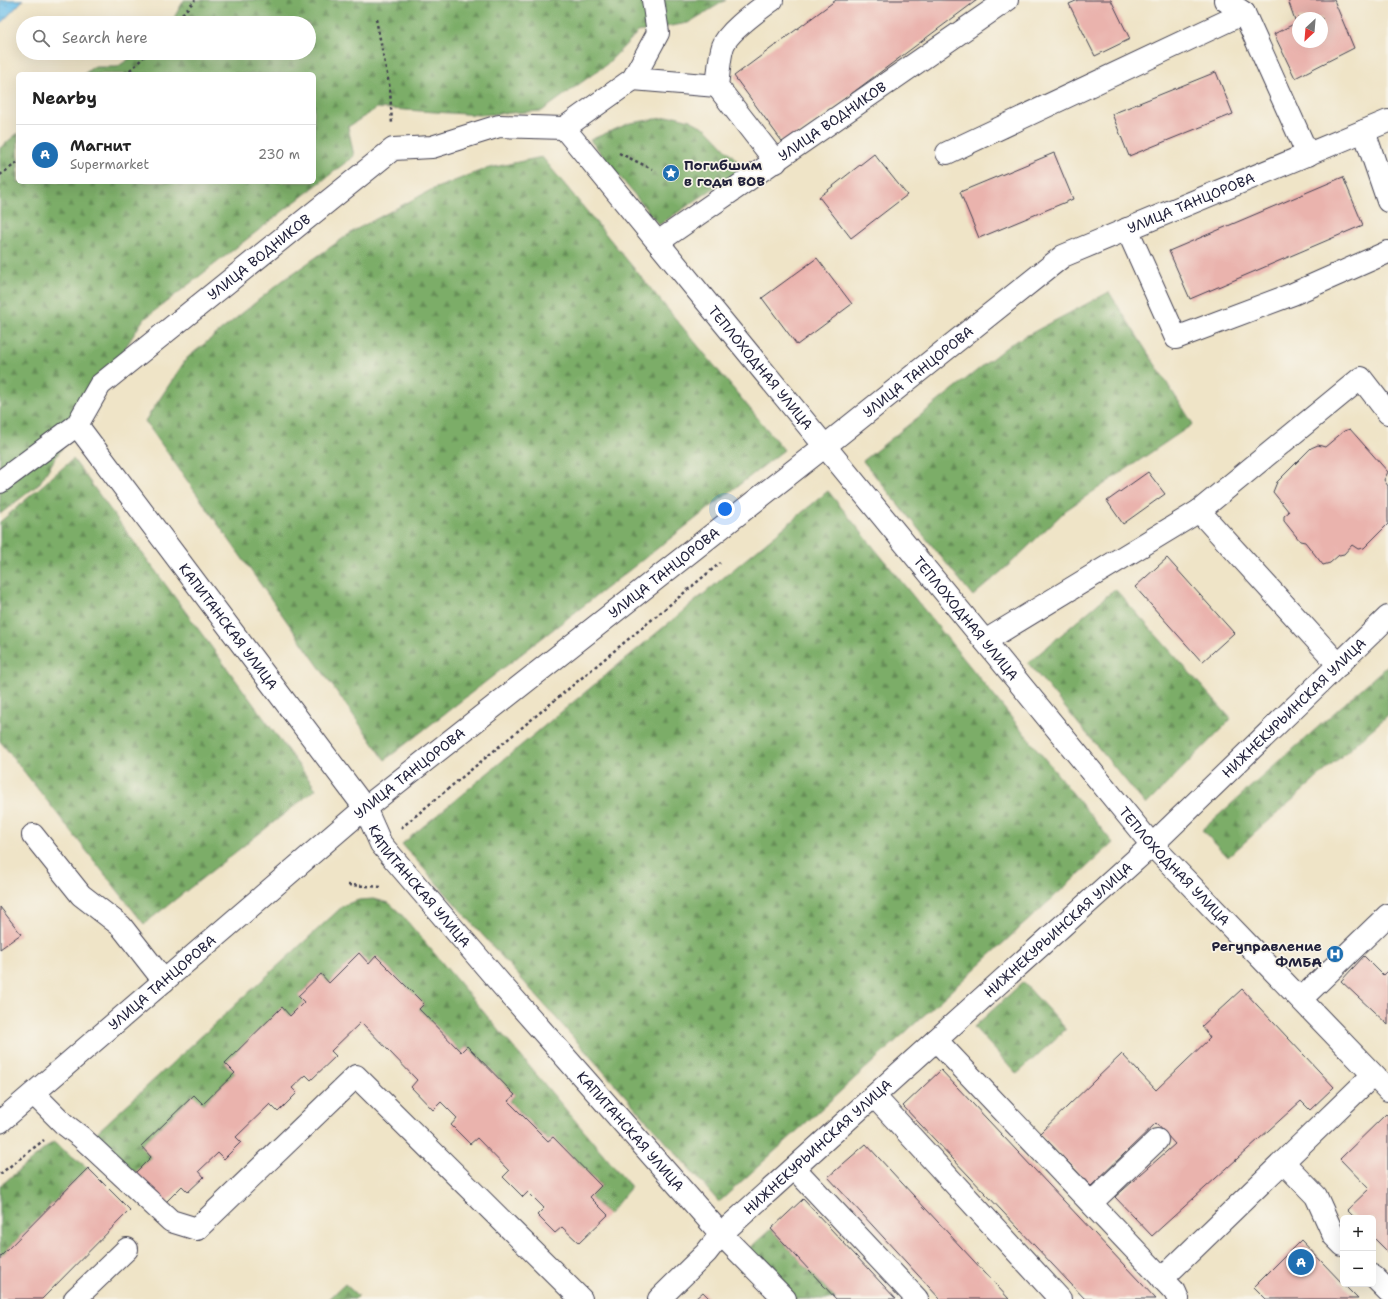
<!DOCTYPE html>
<meta charset="utf-8">
<style>
:root{--surface:#fff;--page:#f6f6f6;--text:#222;--muted:#767676;--line:#e0e0e0;--accent:#1f6fb2}
body{margin:0;font-family:"Shantell Sans",sans-serif;background:var(--page);color:var(--text)}
.controls{position:absolute;right:12px;bottom:12px;display:grid;overflow:hidden;border-radius:6px;box-shadow:0 4px 16px #0002}
.controls button{width:36px;height:36px;display:grid;place-items:center;padding:0;border:0;border-bottom:1px solid var(--line);background:var(--surface);color:var(--text);font:20px sans-serif}
.compass{position:absolute;left:1292px;top:12px;width:36px;height:36px;border-radius:50%;background:var(--surface);box-shadow:0 4px 16px #0002;rotate:206deg}
.you{position:absolute;left:725px;top:509px;width:14px;height:14px;margin:-10px;border:3px solid #fff;border-radius:50%;background:#1a73e8;box-shadow:0 0 0 6px #1a73e833}
.badge{display:grid;place-items:center;width:26px;height:26px;border-radius:50%;background:var(--accent);color:#fff;font-size:13px;font-weight:700}
.pin{position:absolute;translate:-50% -50%;border:2px solid #fff;box-shadow:0 1px 4px #0006}
.list{margin:0;padding:0;list-style:none}
h2{display:flex;justify-content:space-between;align-items:center;height:52px;margin:0;padding:0 16px;font-size:17px}
h2 small{font-size:13px;font-weight:400;color:var(--muted)}
.list li{display:grid;grid-template-columns:26px 1fr auto;gap:12px;align-items:center;box-sizing:border-box;height:60px;padding:0 16px;border-top:1px solid var(--line)}
.list b{display:block;font-size:15px;white-space:nowrap}
.list p{margin:0;font-size:13px;white-space:nowrap;color:var(--muted)}
.list em{font-size:13px;font-style:normal;color:var(--muted)}
.icon{flex:none;width:22px;height:22px;fill:none;stroke:currentColor;stroke-width:2;stroke-linecap:round;stroke-linejoin:round}
.map{position:relative;flex:none;width:1388px;height:1299px;overflow:hidden}
.search{position:absolute;background:var(--surface);box-shadow:0 4px 16px #0002;left:16px;top:16px;width:300px;height:44px;display:flex;align-items:center;gap:10px;box-sizing:border-box;padding:0 14px;border-radius:22px;color:var(--muted);font-size:15px}
.panel{position:absolute;background:var(--surface);box-shadow:0 4px 16px #0002;left:16px;top:72px;width:300px;height:112px;border-radius:6px}
.map>svg:first-child{display:block}
.forest{fill:url(#forest-firs);stroke:#4f6852}
.water{fill:url(#water-ripples);stroke:#487293}
.building{fill:#eab3ad;fill-rule:evenodd}
.lines{fill:none;stroke-linecap:round;stroke-linejoin:round}
.minor-casing{stroke:#413f50;stroke-width:24}
.path{stroke:#413f50;stroke-width:2.5;stroke-dasharray:3 3;stroke-linecap:butt}
.minor{stroke:#fff;stroke-width:22}
.labels{text-anchor:middle;dominant-baseline:central;stroke-width:3.5;stroke-linejoin:round;paint-order:stroke}
.street-label{font-size:14px;fill:#22223b;stroke:#f7f3e8}
.poi-label{font-size:14px;font-weight:bold;fill:#22223b;stroke:#f7f3e8;text-anchor:start}
</style>
<div class="map">
<svg width="1388" height="1299" viewBox="0 0 1388 1299">
<defs>
<pattern id="forest-firs" width="22" height="20" patternUnits="userSpaceOnUse"><rect width="22" height="20" fill="#7cad68"/><path d="M5 1l3.5 6h-7zM16 11l3.5 6h-7z" fill="#658c57"/></pattern>
<pattern id="water-ripples" width="26" height="14" patternUnits="userSpaceOnUse"><rect width="26" height="14" fill="#6fc1eb"/><path d="M2 4q2-2 4 0t4 0M15 11q2-2 4 0t4 0" fill="none" stroke="#5b9cc0"/></pattern>
</defs>
<rect width="100%" height="100%" fill="#f7f3e8"/>
<filter id="ink" filterUnits="userSpaceOnUse"><feTurbulence type="fractalNoise" baseFrequency=".025" numOctaves="2"/><feDisplacementMap in="SourceGraphic" scale="8" xChannelSelector="R" yChannelSelector="G"/><feConvolveMatrix kernelMatrix="1 2 1 2 8 2 1 2 1" color-interpolation-filters="sRGB"/></filter>
<filter id="wash" filterUnits="userSpaceOnUse"><feTurbulence type="fractalNoise" baseFrequency=".012" numOctaves="4" result="noise"/><feDisplacementMap in="SourceGraphic" scale="16" xChannelSelector="R" yChannelSelector="G"/><feGaussianBlur stdDeviation="0.9" result="paint"/><feColorMatrix in="noise" values="0 0 0 0 0 0 0 0 0 0 0 0 0 0 0 0 0 1.4 0 .05"/><feComposite in="paint" operator="in"/></filter>
<g filter="url(#wash)">
<rect width="100%" height="100%" fill="#efe4c7"/>
<g class="forest">
<polygon points="184,0 726,0 688,23 638,32 607,64 542,111 479,115 377,108 348,127 354,156 143,320 39,484 0,514 0,148 18,133 18,182 314,182 314,74 84,74 93,67 117,67 138,53 309,53 309,23 171,23"/>
<polygon points="675,116 690,120 707,129 744,168 659,225 590,140 630,123"/>
<polygon points="542,157 784,450 385,760 145,421 187,358 282,281 355,230 431,190 485,169"/>
<polygon points="1109,292 1193,424 1066,510 1011,563 973,596 863,461 1009,345"/>
<polygon points="73,459 316,789 144,924 0,741 0,522"/>
<polygon points="828,491 1113,843 719,1202 402,844"/>
<polygon points="1115,589 1231,719 1146,805 1028,663"/>
<polygon points="1388,665 1388,715 1228,857 1202,830"/>
<polygon points="374,899 389,903 401,914 631,1187 608,1215 590,1197 601,1186 553,1137 548,1141 509,1101 515,1095 467,1046 461,1052 419,1009 424,1004 377,956 369,964 359,953 329,983 320,974 298,996 304,1002 290,1016 282,1007 225,1063 235,1073 203,1104 193,1095 141,1146 151,1157 134,1174 94,1135 344,905 359,900"/>
<polygon points="1023,982 1066,1029 1017,1074 974,1027"/>
<polygon points="53,1142 88,1168 0,1257 0,1186"/>
<polygon points="771,1229 836,1299 794,1299 746,1251"/>
<polygon points="345,1284 358,1296 355,1299 329,1299"/>
</g>
<polygon class="water" points="0,0 23,0 0,24"/>
<g id="blocks">
<g class="building">
<polygon points="836,0 977,0 784,144 734,76"/>
<polygon points="1078,0 1111,0 1130,39 1095,56 1069,4"/>
<path d="M1288,0H1334L1354,48L1295,78L1274,34L1296,23ZM1298,18H1322V42H1298Z"/>
<polygon points="1216,72 1233,114 1129,156 1112,114"/>
<polygon points="1054,153 1073,199 979,238 960,192"/>
<polygon points="874,154 907,195 851,238 819,197"/>
<polygon points="1343,177 1363,225 1190,299 1169,251"/>
<polygon points="817,258 852,304 797,345 762,298"/>
<polygon points="1350,429 1388,472 1384,480 1388,486 1388,524 1364,548 1358,549 1352,545 1344,554 1339,555 1330,563 1323,565 1305,542 1300,541 1284,521 1284,516 1289,512 1273,492 1277,482 1311,448 1318,445 1325,447 1344,431"/>
<polygon points="1148,472 1165,494 1123,524 1107,501"/>
<polygon points="1167,558 1234,633 1202,662 1135,587"/>
<polygon points="0,907 21,934 0,949"/>
<polygon points="359,953 369,964 376,956 424,1004 419,1009 461,1052 467,1046 515,1095 508,1101 548,1141 553,1137 601,1186 590,1197 608,1215 579,1243 562,1227 555,1233 537,1215 544,1208 528,1192 523,1197 503,1177 509,1171 477,1138 470,1144 451,1125 457,1118 441,1102 433,1110 411,1087 417,1080 361,1022 331,1051 336,1056 311,1080 306,1075 292,1088 297,1093 278,1112 270,1104 236,1137 241,1142 224,1159 218,1153 199,1171 204,1177 188,1192 182,1186 164,1204 134,1174 151,1157 141,1146 194,1095 203,1104 235,1073 225,1063 282,1007 290,1016 304,1002 298,996 321,974 329,983"/>
<polygon points="1364,956 1383,975 1388,970 1388,1025 1341,981"/>
<polygon points="1242,989 1334,1087 1310,1110 1301,1101 1152,1236 1115,1197 1175,1144 1156,1123 1091,1186 1040,1133 1122,1054 1156,1090 1210,1038 1202,1026"/>
<polygon points="941,1070 1156,1299 1085,1299 903,1106"/>
<polygon points="1386,1114 1388,1116 1388,1252 1373,1237 1373,1218 1355,1218 1347,1210 1369,1189 1340,1159"/>
<polygon points="866,1144 1009,1299 940,1299 828,1177"/>
<polygon points="88,1168 130,1210 42,1299 0,1299 0,1257"/>
<polygon points="803,1199 896,1299 836,1299 771,1229"/>
<polygon points="1301,1240 1343,1284 1358,1299 1266,1299 1254,1287"/>
<polygon points="703,1292 710,1299 695,1299"/>
</g>
</g>
</g>
<g filter="url(#ink)">
<use href="#blocks" fill-opacity="0" stroke="#413f50" stroke-width="1"/>
<g class="lines">
<defs>
<g id="minor">
<path d="M772,0C759,10 728,31 723,46C719,58 719,73 717,86L776,162"/>
<polyline points="1225,0 1244,13 1308,155"/>
<polyline points="633,79 717,86"/>
<path id="s1" d="M564,128L1152,845L1388,1090"/>
<polyline points="564,128 633,79 658,33 653,0"/>
<polyline points="1364,131 1388,201"/>
<polyline points="947,153 1244,13"/>
<polyline points="1127,229 1176,338 1293,294 1388,252"/>
<path id="s2" d="M658,242L1007,0"/>
<path id="s3" d="M77,425L365,808L381,844L500,983L721,1234L785,1299"/>
<path id="s4" d="M0,482L77,425L100,385L393,149L432,147L499,126L564,128"/>
<polyline points="985,641 1199,511"/>
<polyline points="1339,665 1199,511 1361,378 1388,413"/>
<polyline points="33,835 81,895 121,926 164,981"/>
<polyline points="1301,999 1388,915"/>
<polyline points="936,1040 1175,1292 1178,1299"/>
<polyline points="34,1094 64,1124 81,1137 171,1221 197,1229 356,1076 581,1299"/>
<polyline points="874,1096 1060,1299"/>
<path id="s5" d="M0,1122L365,808L825,446L1063,256L1388,121"/>
<polyline points="1283,1162 1316,1196 1334,1236 1343,1245"/>
<polyline points="795,1169 917,1299"/>
<polyline points="1091,1203 1157,1140"/>
<polyline points="1373,1276 1388,1291"/>
<polyline points="1162,1279 1373,1075"/>
<polyline points="75,1299 127,1249"/>
<path id="s6" d="M659,1299L706,1253L721,1234L1152,845L1388,617"/>
</g>
</defs>
<use href="#minor" class="minor-casing"/>
<g class="path">
<polyline points="376,19 390,89 392,124"/>
<polyline points="174,23 195,0"/>
<polyline points="125,74 136,65 147,53"/>
<polyline points="619,153 652,169"/>
<polyline points="0,175 18,162"/>
<polyline points="401,828 720,563"/>
<polyline points="348,885 383,887"/>
<polyline points="0,1174 44,1140"/>
</g>
<use href="#minor" class="minor"/>
</g>
</g>
<defs>
<symbol id="sight-disc" viewBox="-11 -11 22 22"><circle r="9.5" fill="#1f6fb2" stroke="#f7f3e8"/><path d="M0-6L1.8-2.2L6-1.7L2.9 1.2L3.7 5.4L0 3.3L-3.7 5.4L-2.9 1.2L-6-1.7L-1.8-2.2Z" fill="#fff"/></symbol>
<symbol id="hospital-disc" viewBox="-11 -11 22 22"><circle r="9.5" fill="#1f6fb2" stroke="#f7f3e8"/><path d="M-5-5h3v3.5h4V-5h3V5h-3V1.5h-4V5h-3Z" fill="#fff"/></symbol>
</defs>
<g fill-rule="evenodd">
<use href="#sight-disc" x="661" y="163" width="20" height="20"/>
<use href="#hospital-disc" x="1325" y="944" width="20" height="20"/>
</g>
<g class="labels">
<g class="street-label">
<text stroke="none"><textPath href="#s2" startOffset="212">УЛИЦА ВОДНИКОВ</textPath></text>
<text stroke="none"><textPath href="#s5" startOffset="1510">УЛИЦА ТАНЦОРОВА</textPath></text>
<text stroke="none"><textPath href="#s4" startOffset="346">УЛИЦА ВОДНИКОВ</textPath></text>
<text stroke="none"><textPath href="#s1" startOffset="310">ТЕПЛОХОДНАЯ УЛИЦА</textPath></text>
<text stroke="none"><textPath href="#s5" startOffset="1186">УЛИЦА ТАНЦОРОВА</textPath></text>
<text stroke="none"><textPath href="#s5" startOffset="862">УЛИЦА ТАНЦОРОВА</textPath></text>
<text stroke="none"><textPath href="#s1" startOffset="634">ТЕПЛОХОДНАЯ УЛИЦА</textPath></text>
<text stroke="none"><textPath href="#s3" startOffset="252">КАПИТАНСКАЯ УЛИЦА</textPath></text>
<text stroke="none"><textPath href="#s6" startOffset="868">НИЖНЕКУРЬИНСКАЯ УЛИЦА</textPath></text>
<text stroke="none"><textPath href="#s5" startOffset="538">УЛИЦА ТАНЦОРОВА</textPath></text>
<text stroke="none"><textPath href="#s1" startOffset="958">ТЕПЛОХОДНАЯ УЛИЦА</textPath></text>
<text stroke="none"><textPath href="#s3" startOffset="575">КАПИТАНСКАЯ УЛИЦА</textPath></text>
<text stroke="none"><textPath href="#s6" startOffset="544">НИЖНЕКУРЬИНСКАЯ УЛИЦА</textPath></text>
<text stroke="none"><textPath href="#s5" startOffset="214">УЛИЦА ТАНЦОРОВА</textPath></text>
<text stroke="none"><textPath href="#s3" startOffset="899">КАПИТАНСКАЯ УЛИЦА</textPath></text>
<text stroke="none"><textPath href="#s6" startOffset="220">НИЖНЕКУРЬИНСКАЯ УЛИЦА</textPath></text>
</g>
<g class="poi-label">
<text x="684" y="165">Погибшим<tspan x="684" dy="16">в годы ВОВ</tspan></text>
<text x="1322" y="946" text-anchor="end">Регуправление<tspan x="1322" dy="16">ФМБА</tspan></text>
</g>
</g>
</svg>
<div class="controls">
<button>+</button>
<button>−</button>
</div>
<svg class="compass" viewBox="-18 -18 36 36"><path d="M0-13l5 13h-10z" fill="#e53935"/><path d="M0 13l5-13h-10z" fill="#767676"/></svg>
<div class="you"></div>
<div class="pin badge" style="left:1301px;top:1262px">A</div>
<div class="search"><svg class="icon" aria-label="search" viewBox="0 0 24 24"><circle cx="10" cy="10" r="6"/><path d="M15 15l6 6"/></svg>Search here</div>
<section class="panel">
<h2>Nearby<small></small></h2>
<ul class="list">
<li><span class="badge">A</span><div><b>Магнит</b><p>Supermarket</p></div><em>230 m</em></li>
</ul>
</section>
</div>
